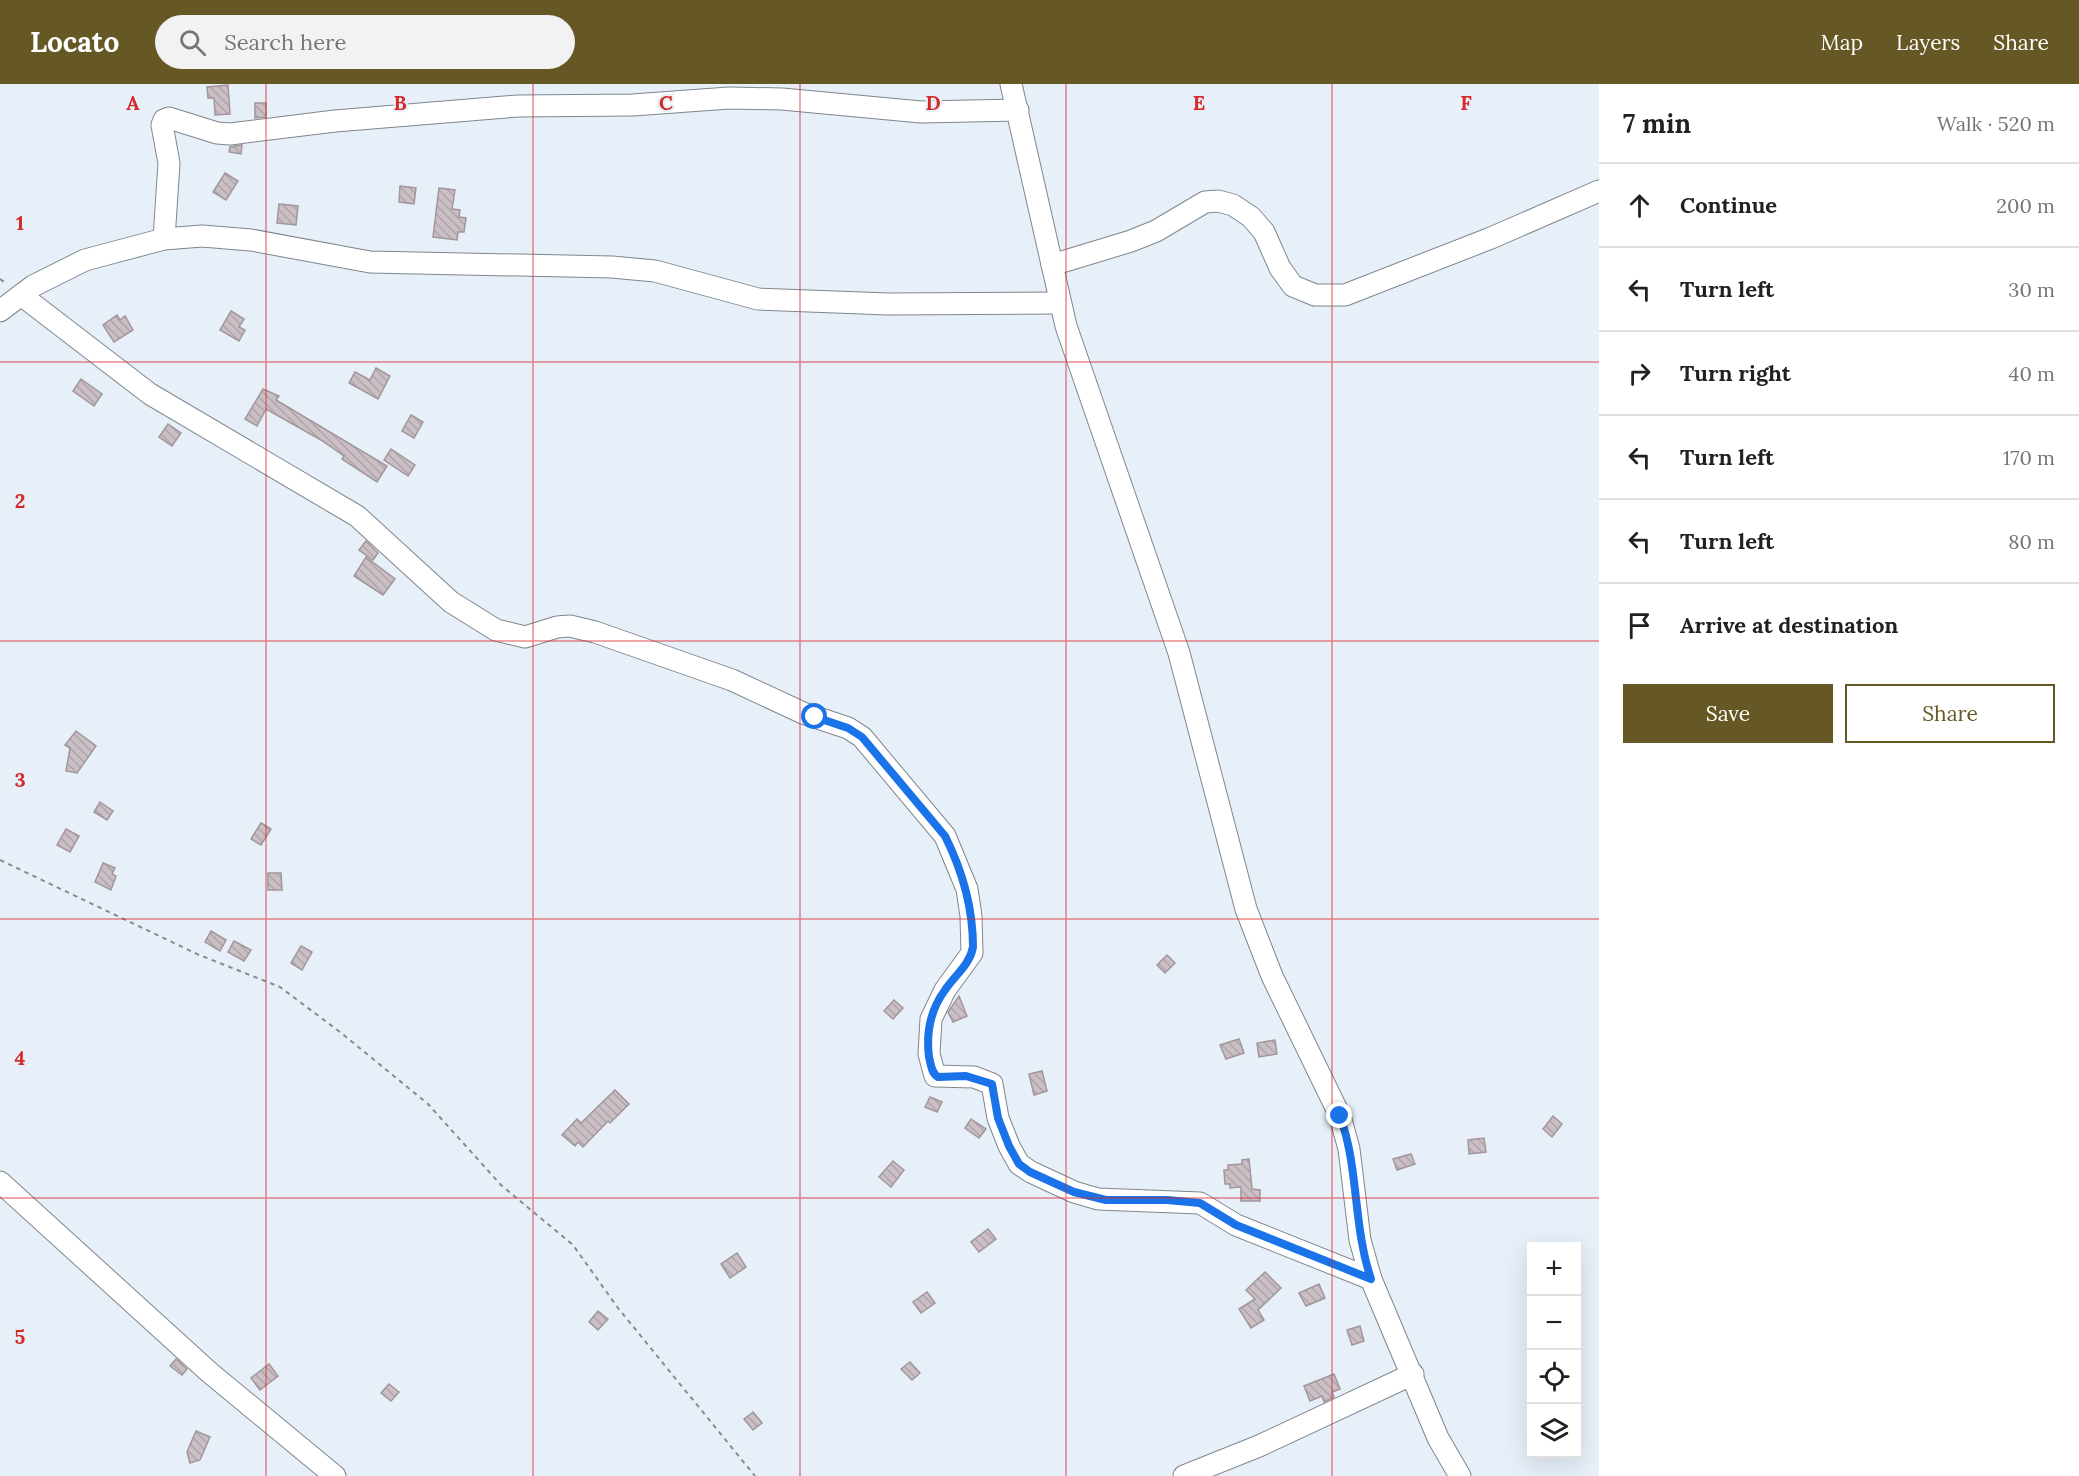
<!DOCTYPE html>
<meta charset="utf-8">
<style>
:root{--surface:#fff;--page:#f2f2f2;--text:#202124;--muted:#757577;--line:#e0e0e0;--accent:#665825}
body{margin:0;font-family:Lora,serif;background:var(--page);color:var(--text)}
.controls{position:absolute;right:18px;bottom:18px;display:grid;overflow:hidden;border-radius:0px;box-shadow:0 6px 24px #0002}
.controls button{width:54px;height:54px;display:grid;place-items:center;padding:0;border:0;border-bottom:2px solid var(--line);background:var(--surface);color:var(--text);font:30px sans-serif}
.stop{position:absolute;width:18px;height:18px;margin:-14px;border:4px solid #1a73e8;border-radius:50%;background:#fff}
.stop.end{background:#1a73e8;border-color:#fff;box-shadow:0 2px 6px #0008}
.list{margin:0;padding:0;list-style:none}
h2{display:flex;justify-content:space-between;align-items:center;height:78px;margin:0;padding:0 24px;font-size:26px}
h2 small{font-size:20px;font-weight:400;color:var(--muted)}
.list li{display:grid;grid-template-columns:39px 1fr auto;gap:18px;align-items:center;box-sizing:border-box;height:84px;padding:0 24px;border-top:2px solid var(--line)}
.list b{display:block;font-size:22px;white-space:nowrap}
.list em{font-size:20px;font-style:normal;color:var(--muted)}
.actions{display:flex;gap:12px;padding:18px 24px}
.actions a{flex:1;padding:14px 0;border:2px solid var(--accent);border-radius:0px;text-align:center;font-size:21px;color:var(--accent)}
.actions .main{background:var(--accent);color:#fff}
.icon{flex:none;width:33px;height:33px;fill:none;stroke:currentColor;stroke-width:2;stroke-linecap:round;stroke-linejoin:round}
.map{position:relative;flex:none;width:1599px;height:1392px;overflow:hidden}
header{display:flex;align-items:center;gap:36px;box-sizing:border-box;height:84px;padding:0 30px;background:var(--accent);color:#fff}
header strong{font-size:28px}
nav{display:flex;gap:33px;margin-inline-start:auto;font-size:21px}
.search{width:420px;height:54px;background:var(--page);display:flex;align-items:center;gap:15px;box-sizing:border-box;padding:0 21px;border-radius:33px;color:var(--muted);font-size:22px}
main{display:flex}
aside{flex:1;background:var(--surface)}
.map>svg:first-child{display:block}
.building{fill:url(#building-back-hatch);stroke:#a1969b;stroke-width:1.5}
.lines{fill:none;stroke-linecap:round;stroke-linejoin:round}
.minor-casing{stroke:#7f868e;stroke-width:23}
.path{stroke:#868b92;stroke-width:2;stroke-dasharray:4.5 4.5;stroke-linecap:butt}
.minor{stroke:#fff;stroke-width:21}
.route{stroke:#1a73e8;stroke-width:8}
.grid{fill:none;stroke:#d62828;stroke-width:1.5;stroke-opacity:0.55}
.grid-label{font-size:20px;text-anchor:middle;font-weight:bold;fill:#d62828;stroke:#e7eff8;stroke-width:4.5;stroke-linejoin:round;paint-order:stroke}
</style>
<header>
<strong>Locato</strong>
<div class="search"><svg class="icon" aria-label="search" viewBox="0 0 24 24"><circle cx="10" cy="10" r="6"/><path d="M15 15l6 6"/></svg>Search here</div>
<nav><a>Map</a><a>Layers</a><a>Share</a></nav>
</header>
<main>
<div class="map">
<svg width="1599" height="1392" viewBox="0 0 1599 1392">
<defs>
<pattern id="building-back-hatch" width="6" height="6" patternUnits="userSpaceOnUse" patternTransform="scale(1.5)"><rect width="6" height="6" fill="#cabfc5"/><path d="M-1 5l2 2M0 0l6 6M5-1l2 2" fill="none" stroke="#aea4aa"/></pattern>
</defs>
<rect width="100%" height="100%" fill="#e7eff8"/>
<g class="building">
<polygon points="228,1 230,30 215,31 214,14 208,14 207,3"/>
<polygon points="255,19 266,19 266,33 255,34"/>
<polygon points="242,61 241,70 229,68 230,63"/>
<polygon points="225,89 238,97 226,116 213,108"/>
<polygon points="400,102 416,104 414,120 399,118"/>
<polygon points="439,104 455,106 452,125 460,126 459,133 466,134 464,148 458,148 457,156 433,153"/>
<polygon points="279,120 298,122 296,141 277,139"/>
<polygon points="231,227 244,235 239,243 245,246 239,257 220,246"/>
<polygon points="117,231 120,236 125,232 133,246 114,258 103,241"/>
<polygon points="376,284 390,292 378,315 349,299 355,288 370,296"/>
<polygon points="81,295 102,310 94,322 73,307"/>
<polygon points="263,305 279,312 276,316 387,382 377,398 342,375 344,372 321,356 266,325 257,342 245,335"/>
<polygon points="411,331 423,338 414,354 402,347"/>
<polygon points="168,340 181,349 172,362 159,353"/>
<polygon points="391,365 415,381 408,392 384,376"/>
<polygon points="366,457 378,469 373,476 359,466"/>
<polygon points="366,473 395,495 383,511 354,492"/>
<polygon points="76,647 96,662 77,689 66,687 70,664 65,661"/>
<polygon points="100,718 113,727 107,736 94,728"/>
<polygon points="261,739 271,745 261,761 251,755"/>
<polygon points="66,745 79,752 70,768 57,761"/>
<polygon points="103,779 115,784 112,790 116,792 111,806 95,798"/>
<polygon points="268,789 281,789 282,806 268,806"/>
<polygon points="211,847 226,856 220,867 205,858"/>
<polygon points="234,857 251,866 244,877 228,868"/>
<polygon points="301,862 312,868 302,886 291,879"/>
<polygon points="1167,871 1175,879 1165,889 1157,881"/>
<polygon points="959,912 967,932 953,938 948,928"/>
<polygon points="894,916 903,924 893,935 884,927"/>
<polygon points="1239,955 1244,969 1226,975 1220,961"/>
<polygon points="1275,956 1277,970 1259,973 1257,959"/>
<polygon points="1042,987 1047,1007 1034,1011 1029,990"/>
<polygon points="615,1006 629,1020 610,1039 608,1037 583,1063 578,1058 575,1062 562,1051 577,1035 581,1039"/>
<polygon points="930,1013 942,1018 937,1028 925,1023"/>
<polygon points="1553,1032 1562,1040 1552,1053 1543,1045"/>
<polygon points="971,1035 986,1045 979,1054 965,1044"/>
<polygon points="1484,1054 1486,1068 1469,1070 1468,1056"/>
<polygon points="1411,1070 1415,1080 1397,1086 1393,1075"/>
<polygon points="1249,1075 1252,1105 1260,1106 1260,1117 1241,1117 1241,1103 1230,1104 1230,1100 1225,1100 1224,1086 1228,1086 1228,1081 1242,1080 1242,1076"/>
<polygon points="893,1077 904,1086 891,1103 879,1093"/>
<polygon points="988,1145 996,1155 979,1168 971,1158"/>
<polygon points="737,1169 746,1183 730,1194 721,1180"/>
<polygon points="1265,1188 1281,1204 1258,1226 1264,1236 1251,1244 1239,1225 1255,1215 1246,1206"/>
<polygon points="1319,1200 1325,1214 1306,1222 1299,1209"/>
<polygon points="927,1208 935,1219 921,1229 913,1218"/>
<polygon points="598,1227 608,1235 598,1246 589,1238"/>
<polygon points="1360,1242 1364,1257 1352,1261 1347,1246"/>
<polygon points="176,1275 187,1285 182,1291 170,1282"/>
<polygon points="910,1278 920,1289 912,1296 901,1285"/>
<polygon points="269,1280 278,1292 260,1306 251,1294"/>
<polygon points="1334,1290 1340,1305 1332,1308 1334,1313 1324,1318 1322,1312 1310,1317 1304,1302"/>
<polygon points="389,1300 399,1308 391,1317 381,1309"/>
<polygon points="753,1328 762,1339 753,1346 744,1335"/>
<polygon points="196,1347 210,1353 200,1376 190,1379 187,1368"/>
</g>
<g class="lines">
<defs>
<g id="minor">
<polyline points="1011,0 1066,242 1179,569 1246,825 1272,892 1340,1032 1349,1065 1360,1156 1371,1195 1438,1354 1460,1392"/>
<polyline points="164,155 169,79 162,41 164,36 169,34 217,49 230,50 335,37 518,22 633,21 729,14 782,15 921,28 1018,26"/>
<polyline points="1052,181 1131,157 1156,147 1205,118 1218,117 1233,121 1251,133 1264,148 1280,184 1293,202 1315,211 1345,211 1491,154 1599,107"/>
<polyline points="21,211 150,310 357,432 451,518 496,546 525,553 557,543 570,542 595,548 732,596 803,629 848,644 862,653 945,752 967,805 971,832 972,869 945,906 931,935 929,970 935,992 974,993 992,1000 998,1034 1009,1062 1019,1080 1031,1088 1074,1108 1098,1115 1200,1119 1236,1141 1371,1195"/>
<polyline points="0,227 33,202 85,176 164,155 202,152 251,156 370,178 612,183 655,187 758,215 888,220 1060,219"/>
<polyline points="0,1098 209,1288 335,1392"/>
<polyline points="1184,1392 1259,1362 1413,1290"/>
</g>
</defs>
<use href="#minor" class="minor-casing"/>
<g class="path">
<polyline points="0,195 7,200"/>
<polyline points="0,776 197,870 280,903 340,948 428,1020 501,1101 573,1161 618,1224 755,1392"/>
</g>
<use href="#minor" class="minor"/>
</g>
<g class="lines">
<path class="route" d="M815,633L848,644L862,653L945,752C963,788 973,823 973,863C970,881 954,892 945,906C931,925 926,949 929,973C931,980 931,989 938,993L966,992L992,1000L998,1034L1009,1062L1019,1080L1030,1088L1074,1108L1106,1116H1167L1200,1119L1236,1141L1371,1195C1353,1142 1359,1084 1340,1032"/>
</g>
<path class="grid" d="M266,0V1392M533,0V1392M800,0V1392M1066,0V1392M1332,0V1392M0,278H1599M0,557H1599M0,835H1599M0,1114H1599"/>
<g class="grid-label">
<text x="133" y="26">A</text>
<text x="400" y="26">B</text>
<text x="666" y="26">C</text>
<text x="933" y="26">D</text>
<text x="1199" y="26">E</text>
<text x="1466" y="26">F</text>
<text x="20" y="146">1</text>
<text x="20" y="424">2</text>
<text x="20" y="703">3</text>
<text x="20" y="981">4</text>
<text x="20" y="1260">5</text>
</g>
</svg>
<div class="controls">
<button>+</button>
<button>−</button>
<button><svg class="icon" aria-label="locate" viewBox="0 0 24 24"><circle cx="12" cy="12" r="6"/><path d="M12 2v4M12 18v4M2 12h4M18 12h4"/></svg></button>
<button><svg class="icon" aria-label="layers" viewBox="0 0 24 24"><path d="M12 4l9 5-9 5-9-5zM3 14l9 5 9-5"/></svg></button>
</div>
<div class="stop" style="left:815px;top:633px"></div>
<div class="stop end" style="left:1340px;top:1032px"></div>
</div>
<aside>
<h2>7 min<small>Walk · 520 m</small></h2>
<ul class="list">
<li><svg class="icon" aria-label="ahead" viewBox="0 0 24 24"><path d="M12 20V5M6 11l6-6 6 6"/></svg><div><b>Continue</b></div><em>200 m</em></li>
<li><svg class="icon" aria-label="left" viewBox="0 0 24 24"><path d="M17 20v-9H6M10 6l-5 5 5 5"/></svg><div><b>Turn left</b></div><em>30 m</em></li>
<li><svg class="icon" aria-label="right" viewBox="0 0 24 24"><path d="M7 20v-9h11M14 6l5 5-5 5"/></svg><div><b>Turn right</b></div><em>40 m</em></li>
<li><svg class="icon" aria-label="left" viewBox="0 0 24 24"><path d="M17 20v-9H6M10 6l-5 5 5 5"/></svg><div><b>Turn left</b></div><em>170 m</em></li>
<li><svg class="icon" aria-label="left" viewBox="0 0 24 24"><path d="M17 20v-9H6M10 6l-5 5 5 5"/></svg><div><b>Turn left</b></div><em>80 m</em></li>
<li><svg class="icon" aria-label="arrive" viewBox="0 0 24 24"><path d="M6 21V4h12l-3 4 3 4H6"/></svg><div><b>Arrive at destination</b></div></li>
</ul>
<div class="actions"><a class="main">Save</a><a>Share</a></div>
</aside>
</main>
